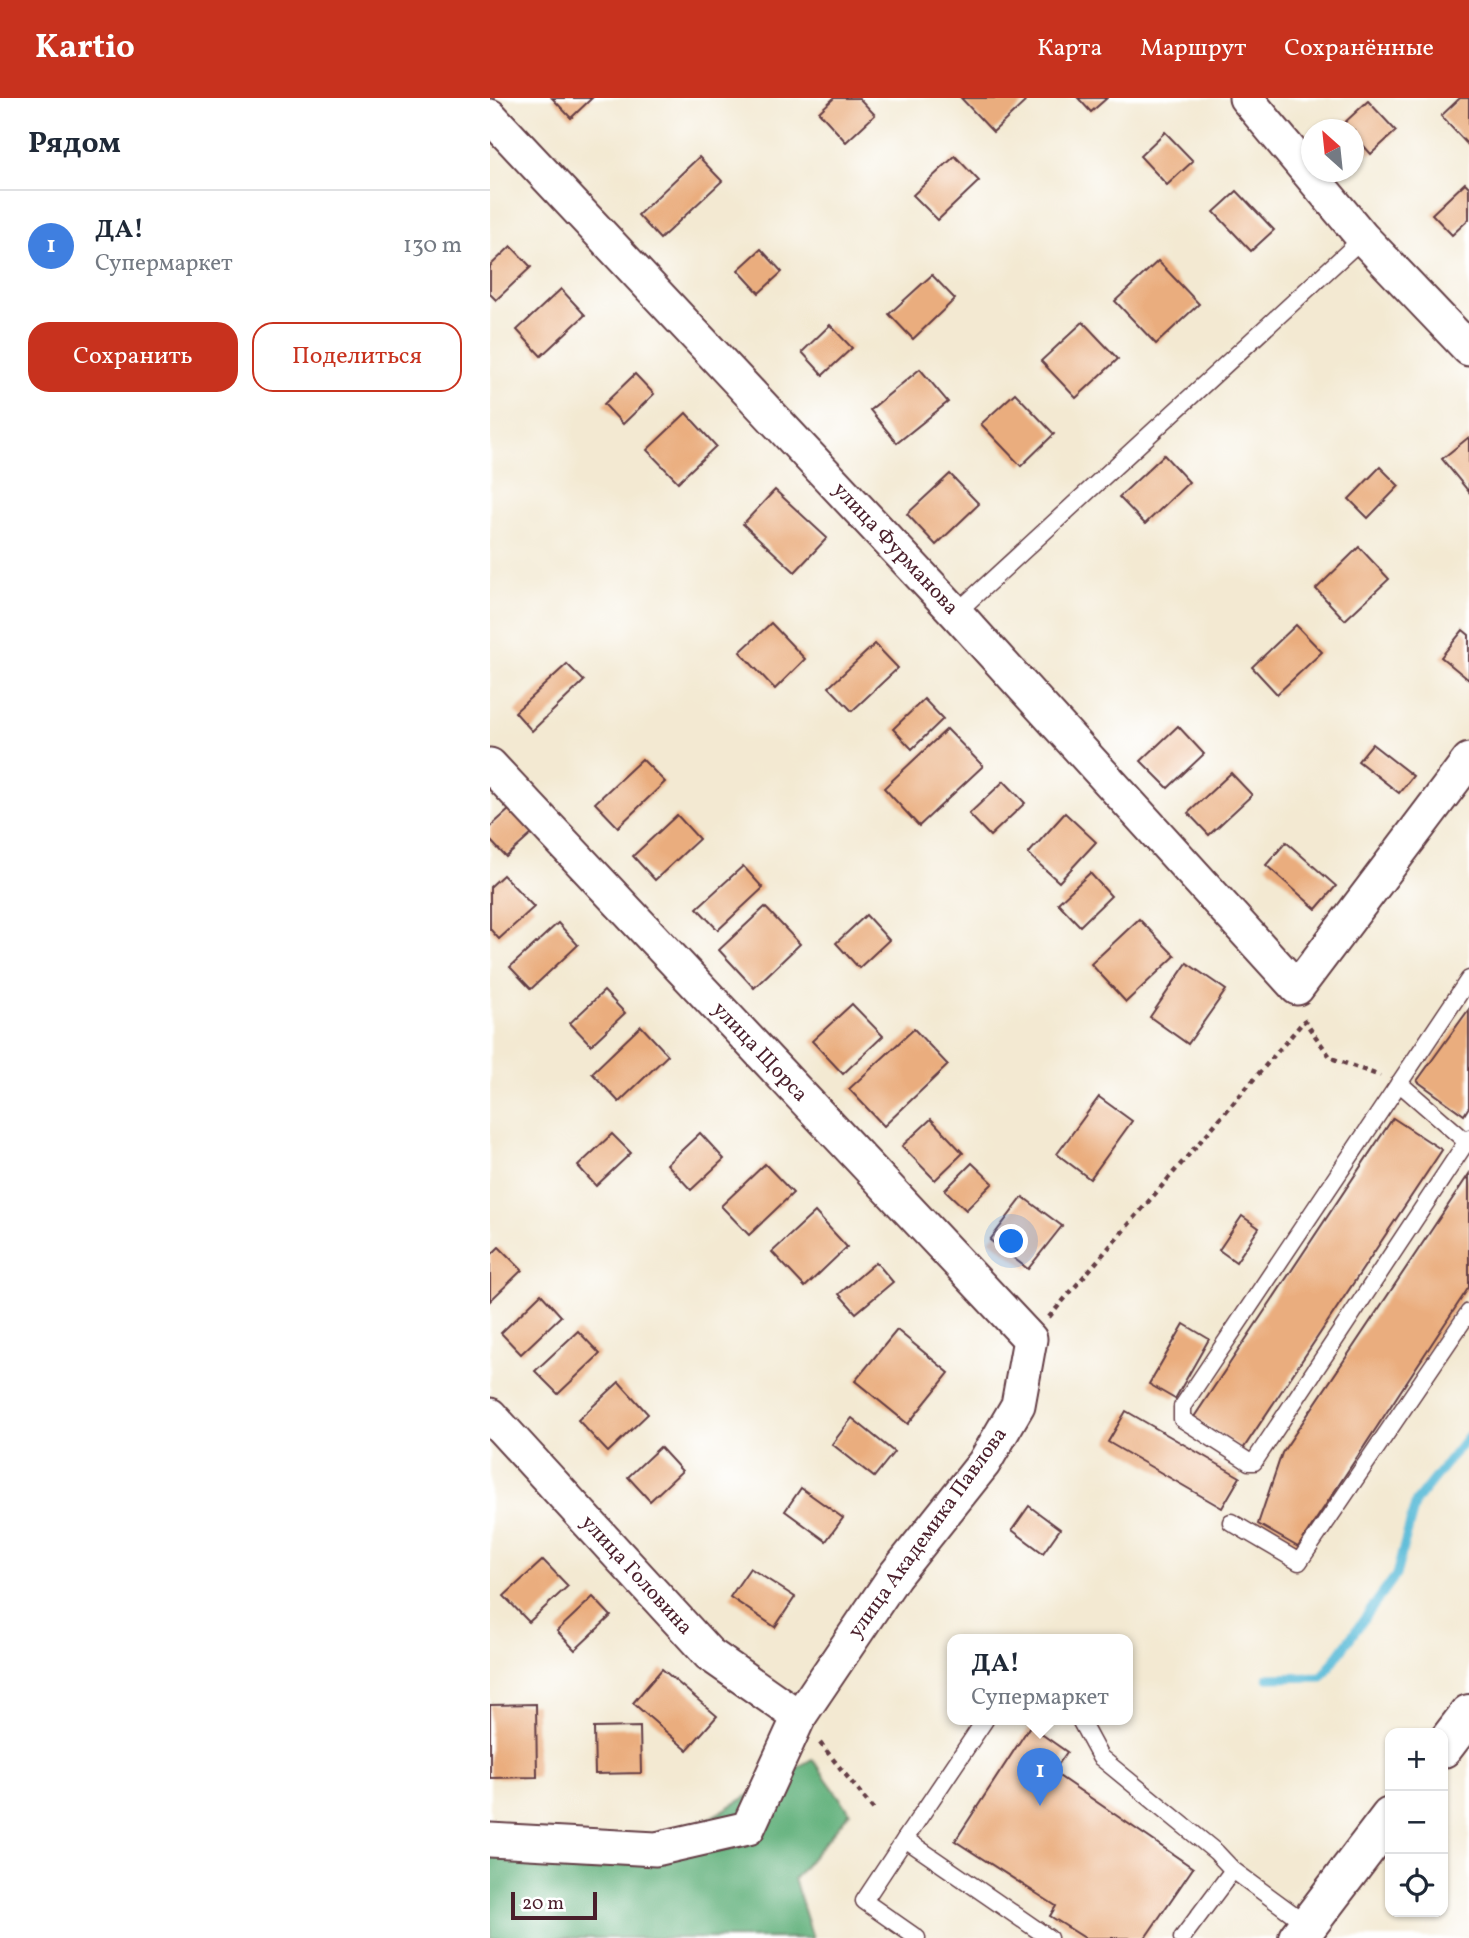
<!DOCTYPE html>
<html lang="ru">
<meta charset="utf-8">
<style>
:root{--surface:#fff;--page:#f6f6f7;--text:#1f2937;--muted:#747a83;--line:#e0e1e3;--accent:#c8321e}
body{margin:0;font-family:Vollkorn,serif;background:var(--page);color:var(--text)}
.controls{position:absolute;right:21px;bottom:21px;display:grid;overflow:hidden;border-radius:14px;box-shadow:0 2px 5px #0004}
.controls button{width:63px;height:63px;display:grid;place-items:center;padding:0;border:0;border-bottom:2px solid var(--line);background:var(--surface);color:var(--text);font:35px sans-serif}
.compass{position:absolute;left:811px;top:21px;width:63px;height:63px;border-radius:50%;background:var(--surface);box-shadow:0 2px 5px #0004;rotate:333deg}
.scale{position:absolute;left:21px;bottom:18px;width:86px;box-sizing:border-box;padding-left:7px;border:4px solid #4a1f2b;border-top:0;font-size:19px;line-height:24px;white-space:nowrap;color:#4a1f2b;-webkit-text-stroke:5px #fff;paint-order:stroke}
.you{position:absolute;left:522px;top:1144px;width:24px;height:24px;margin:-18px;border:5px solid #fff;border-radius:50%;background:#1a73e8;box-shadow:0 0 0 10px #1a73e833}
.badge{display:grid;place-items:center;width:46px;height:46px;border-radius:50%;background:var(--accent);color:#fff;font-size:23px;font-weight:700}
.pin{position:absolute;translate:-50% -58px;filter:drop-shadow(0 2px 4px #0008)}
.pin::after{content:'';position:absolute;top:37px;width:24px;height:21px;background:inherit;clip-path:polygon(0 0,100% 0,50% 100%)}
.popup{position:absolute;left:457px;top:1536px;width:186px;height:91px;box-sizing:border-box;display:grid;place-content:center;border-radius:14px;background:var(--surface);filter:drop-shadow(0 2px 5px #0005);font-size:23px;white-space:nowrap;color:var(--muted)}
.popup b{font-size:26px;color:var(--text)}
.popup::after{content:'';position:absolute;left:50%;top:100%;margin-left:-14px;border:14px solid transparent;border-top-color:var(--surface)}
.list{margin:0;padding:0;list-style:none}
h2{display:flex;justify-content:space-between;align-items:center;height:91px;margin:0;padding:0 28px;font-size:30px}
h2 small{font-size:23px;font-weight:400;color:var(--muted)}
.list li{display:grid;grid-template-columns:46px 1fr auto;gap:21px;align-items:center;box-sizing:border-box;height:112px;padding:0 28px;border-top:2px solid var(--line)}
.list b{display:block;font-size:26px;white-space:nowrap}
.list p{margin:0;font-size:23px;white-space:nowrap;color:var(--muted)}
.list em{font-size:23px;font-style:normal;color:var(--muted)}
.actions{display:flex;gap:14px;padding:21px 28px}
.actions a{flex:1;padding:16px 0;border:2px solid var(--accent);border-radius:21px;text-align:center;font-size:24px;color:var(--accent)}
.actions .main{background:var(--accent);color:#fff}
.icon{flex:none;width:38px;height:38px;fill:none;stroke:currentColor;stroke-width:2;stroke-linecap:round;stroke-linejoin:round}
.map{position:relative;flex:none;width:979px;height:1840px;overflow:hidden}
header{display:flex;align-items:center;gap:42px;box-sizing:border-box;height:98px;padding:0 35px;background:var(--accent);color:#fff}
header strong{font-size:33px}
nav{display:flex;gap:38px;margin-inline-start:auto;font-size:24px}
main{display:flex}
aside{flex:1;background:var(--surface)}
.map>svg:first-child{display:block}
.forest{fill:#61b07a;stroke:#566852;stroke-width:2}
.lines{fill:none;stroke-linecap:round;stroke-linejoin:round}
.stream{stroke:#5abbd8;stroke-width:9}
.building{fill:#eaad7e}
.service-casing{stroke:#633d44;stroke-width:19}
.minor-casing{stroke:#633d44;stroke-width:37}
.primary-casing{stroke:#633d44;stroke-width:42}
.path{stroke:#633d44;stroke-width:4.5;stroke-dasharray:5 5;stroke-linecap:butt}
.service{stroke:#fff;stroke-width:16}
.minor{stroke:#fff;stroke-width:33}
.primary{stroke:#fff;stroke-width:38}
.labels{text-anchor:middle;dominant-baseline:central;stroke-width:5;stroke-linejoin:round;paint-order:stroke}
.street-label{font-size:21px;fill:#4a1f2b;stroke:#fff}
</style>
<header>
<strong>Kartio</strong>
<nav><a>Карта</a><a>Маршрут</a><a>Сохранённые</a></nav>
</header>
<main>
<aside>
<h2>Рядом<small></small></h2>
<ul class="list">
<li><span class="badge" style="background:#3f7fe0">1</span><div><b>ДА!</b><p>Супермаркет</p></div><em>130 m</em></li>
</ul>
<div class="actions"><a class="main">Сохранить</a><a>Поделиться</a></div>
</aside>
<div class="map">
<svg width="979" height="1840" viewBox="0 0 979 1840">
<rect width="100%" height="100%" fill="#fff"/>
<filter id="ink" filterUnits="userSpaceOnUse"><feTurbulence type="fractalNoise" baseFrequency=".0143" numOctaves="2"/><feDisplacementMap in="SourceGraphic" scale="14" xChannelSelector="R" yChannelSelector="G"/><feConvolveMatrix kernelMatrix="1 2 1 2 8 2 1 2 1" color-interpolation-filters="sRGB"/></filter>
<filter id="wash" filterUnits="userSpaceOnUse"><feTurbulence type="fractalNoise" baseFrequency=".00686" numOctaves="4" result="noise"/><feDisplacementMap in="SourceGraphic" scale="28" xChannelSelector="R" yChannelSelector="G"/><feGaussianBlur stdDeviation="1.57" result="paint"/><feColorMatrix in="noise" values="0 0 0 0 0 0 0 0 0 0 0 0 0 0 0 0 0 1.4 0 .05"/><feComposite in="paint" operator="in"/></filter>
<g filter="url(#wash)">
<rect width="100%" height="100%" fill="#f3e9d2"/>
<polygon class="forest" points="322,1661 360,1714 304,1781 323,1840 0,1840 0,1743 166,1751"/>
<g class="lines">
<polyline class="stream" points="778,1580 832,1579 906,1477 926,1403 979,1337"/>
</g>
<g id="blocks">
<g class="building">
<polygon points="62,0 102,0 81,20"/>
<polygon points="344,0 369,0 385,17 356,44 329,14"/>
<polygon points="471,0 532,0 535,4 503,34"/>
<polygon points="588,0 617,0 601,14"/>
<polygon points="970,0 979,0 979,48 951,18"/>
<polygon points="878,3 906,33 881,56 864,37 864,32 858,32 853,26"/>
<polygon points="675,34 703,63 677,87 650,58"/>
<polygon points="465,58 489,83 448,122 423,97"/>
<polygon points="209,59 232,83 170,141 148,117"/>
<polygon points="975,85 979,89 979,121 962,137 942,116"/>
<polygon points="747,93 784,132 761,153 724,114"/>
<polygon points="21,148 41,169 6,202 0,196 0,168"/>
<polygon points="271,151 292,174 269,195 248,172"/>
<polygon points="668,163 709,206 666,246 625,203"/>
<polygon points="442,177 465,201 423,241 399,216"/>
<polygon points="71,191 95,217 51,258 27,232"/>
<polygon points="593,224 628,261 586,300 551,263"/>
<polygon points="340,227 362,250 333,277 312,254"/>
<polygon points="430,271 458,304 407,345 380,312"/>
<polygon points="145,276 164,296 133,326 114,306"/>
<polygon points="525,295 564,336 531,368 491,326"/>
<polygon points="196,315 226,348 188,384 157,352"/>
<polygon points="979,339 979,394 952,361"/>
<polygon points="674,357 699,384 655,426 629,399"/>
<polygon points="890,369 909,388 878,420 859,401"/>
<polygon points="460,376 489,406 446,447 417,416"/>
<polygon points="285,392 337,440 305,474 253,426"/>
<polygon points="869,449 899,481 855,522 826,491"/>
<polygon points="281,525 315,561 285,591 250,554"/>
<polygon points="806,527 832,554 787,596 762,569"/>
<polygon points="973,532 979,537 979,582 951,559"/>
<polygon points="385,546 408,570 362,613 339,589"/>
<polygon points="77,566 94,583 42,633 25,614"/>
<polygon points="434,601 453,621 422,651 403,631"/>
<polygon points="688,628 714,656 678,690 651,663"/>
<polygon points="457,631 493,668 429,728 394,690"/>
<polygon points="882,646 923,678 909,695 868,663"/>
<polygon points="152,661 175,684 128,729 105,705"/>
<polygon points="741,675 762,697 719,737 698,715"/>
<polygon points="514,683 535,705 500,738 479,716"/>
<polygon points="20,711 43,735 16,759 0,742 0,729"/>
<polygon points="575,715 606,744 569,784 538,756"/>
<polygon points="187,717 209,741 165,782 143,758"/>
<polygon points="796,744 846,788 826,811 776,767"/>
<polygon points="253,768 273,790 228,832 207,810"/>
<polygon points="600,775 621,798 590,828 568,805"/>
<polygon points="13,777 44,809 9,841 0,831 0,789"/>
<polygon points="275,809 310,846 264,890 229,852"/>
<polygon points="376,817 399,842 369,870 346,845"/>
<polygon points="649,821 685,858 636,904 601,866"/>
<polygon points="68,825 88,847 41,891 20,869"/>
<polygon points="697,865 736,892 698,946 660,919"/>
<polygon points="114,893 135,915 101,947 80,925"/>
<polygon points="362,906 393,938 353,976 322,943"/>
<polygon points="979,911 979,1009 974,1017 927,983"/>
<polygon points="151,928 178,957 129,1004 102,975"/>
<polygon points="424,931 458,967 394,1028 359,991"/>
<polygon points="609,999 642,1023 600,1081 567,1056"/>
<polygon points="903,1020 952,1052 753,1351 704,1319"/>
<polygon points="441,1021 473,1055 445,1082 412,1048"/>
<polygon points="210,1035 234,1061 201,1092 177,1066"/>
<polygon points="122,1036 141,1055 106,1088 88,1068"/>
<polygon points="482,1065 503,1085 476,1112 455,1092"/>
<polygon points="275,1066 303,1095 259,1137 231,1108"/>
<polygon points="979,1076 979,1189 808,1449 768,1426 792,1355"/>
<polygon points="533,1099 572,1128 538,1171 500,1142"/>
<polygon points="325,1114 357,1149 315,1189 282,1154"/>
<polygon points="752,1118 769,1130 746,1164 729,1152"/>
<polygon points="9,1149 32,1172 0,1203 0,1158"/>
<polygon points="386,1164 403,1184 366,1215 349,1196"/>
<polygon points="51,1196 71,1218 31,1256 11,1235"/>
<polygon points="694,1226 719,1241 685,1301 659,1286"/>
<polygon points="407,1232 459,1275 418,1326 365,1283"/>
<polygon points="88,1233 110,1256 68,1296 45,1273"/>
<polygon points="129,1284 158,1316 118,1354 88,1322"/>
<polygon points="636,1313 750,1379 732,1410 618,1344"/>
<polygon points="362,1320 404,1354 384,1379 342,1346"/>
<polygon points="170,1349 192,1373 160,1403 138,1379"/>
<polygon points="311,1390 353,1420 336,1443 295,1413"/>
<polygon points="539,1408 570,1431 553,1455 522,1432"/>
<polygon points="53,1462 78,1488 39,1524 14,1498"/>
<polygon points="260,1470 305,1499 285,1529 240,1499"/>
<polygon points="103,1499 121,1518 85,1552 67,1533"/>
<polygon points="172,1571 227,1618 197,1652 143,1605"/>
<polygon points="46,1606 47,1679 0,1680 0,1607"/>
<polygon points="540,1628 577,1654 563,1674 703,1770 655,1840 595,1840 560,1818 566,1808 465,1743"/>
<polygon points="150,1629 151,1675 105,1676 104,1630"/>
</g>
</g>
</g>
<g filter="url(#ink)">
<use href="#blocks" fill-opacity="0" stroke="#633d44" stroke-width="2"/>
<g class="lines">
<defs>
<g id="service">
<polyline points="466,515 873,140"/>
<polyline points="979,881 692,1309 692,1321 753,1360 759,1364 764,1364 979,1040"/>
<polyline points="909,985 979,1046"/>
<polyline points="741,1424 809,1464 979,1214"/>
<polyline points="495,1622 415,1741 559,1840"/>
<polyline points="590,1622 610,1659 726,1754 743,1772 818,1827"/>
<polyline points="415,1741 374,1803 427,1840"/>
<polyline points="692,1840 743,1772"/>
</g>
<g id="minor">
<polyline points="756,0 873,140 979,251"/>
<path id="s1" d="M0,18L466,515L807,890L979,662"/>
<path id="s2" d="M0,667L540,1241L528,1307L494,1365L405,1477L309,1619L258,1730L166,1751L0,1742"/>
<path id="s3" d="M0,1317L219,1556L309,1619"/>
</g>
<g id="primary">
<polyline points="953,1650 979,1616"/>
<polyline points="808,1840 900,1719"/>
</g>
</defs>
<use href="#service" class="service-casing"/>
<use href="#minor" class="minor-casing"/>
<use href="#primary" class="primary-casing"/>
<g class="path">
<polyline points="813,921 841,960 890,978"/>
<polyline points="559,1219 814,923"/>
<polyline points="330,1645 384,1712"/>
</g>
<use href="#service" class="service"/>
<use href="#minor" class="minor"/>
<use href="#primary" class="primary"/>
</g>
</g>
<g class="labels">
<g class="street-label">
<text stroke="none"><textPath href="#s1" startOffset="593">улица Фурманова</textPath></text>
<text stroke="none"><textPath href="#s2" startOffset="394">улица Щорса</textPath></text>
<text transform="translate(438 1435) rotate(-54)">улица Академика Павлова</text>
<text stroke="none"><textPath href="#s3" startOffset="217">улица Головина</textPath></text>
</g>
</g>
</svg>
<div class="controls">
<button>+</button>
<button>−</button>
<button><svg class="icon" aria-label="locate" viewBox="0 0 24 24"><circle cx="12" cy="12" r="6"/><path d="M12 2v4M12 18v4M2 12h4M18 12h4"/></svg></button>
</div>
<svg class="compass" viewBox="-18 -18 36 36"><path d="M0-13l5 13h-10z" fill="#e53935"/><path d="M0 13l5-13h-10z" fill="#747a83"/></svg>
<div class="scale">20 m</div>
<div class="you"></div>
<div class="pin badge" style="left:550px;top:1708px;background:#3f7fe0">1</div>
<div class="popup"><b>ДА!</b>Супермаркет</div>
</div>
</main>
